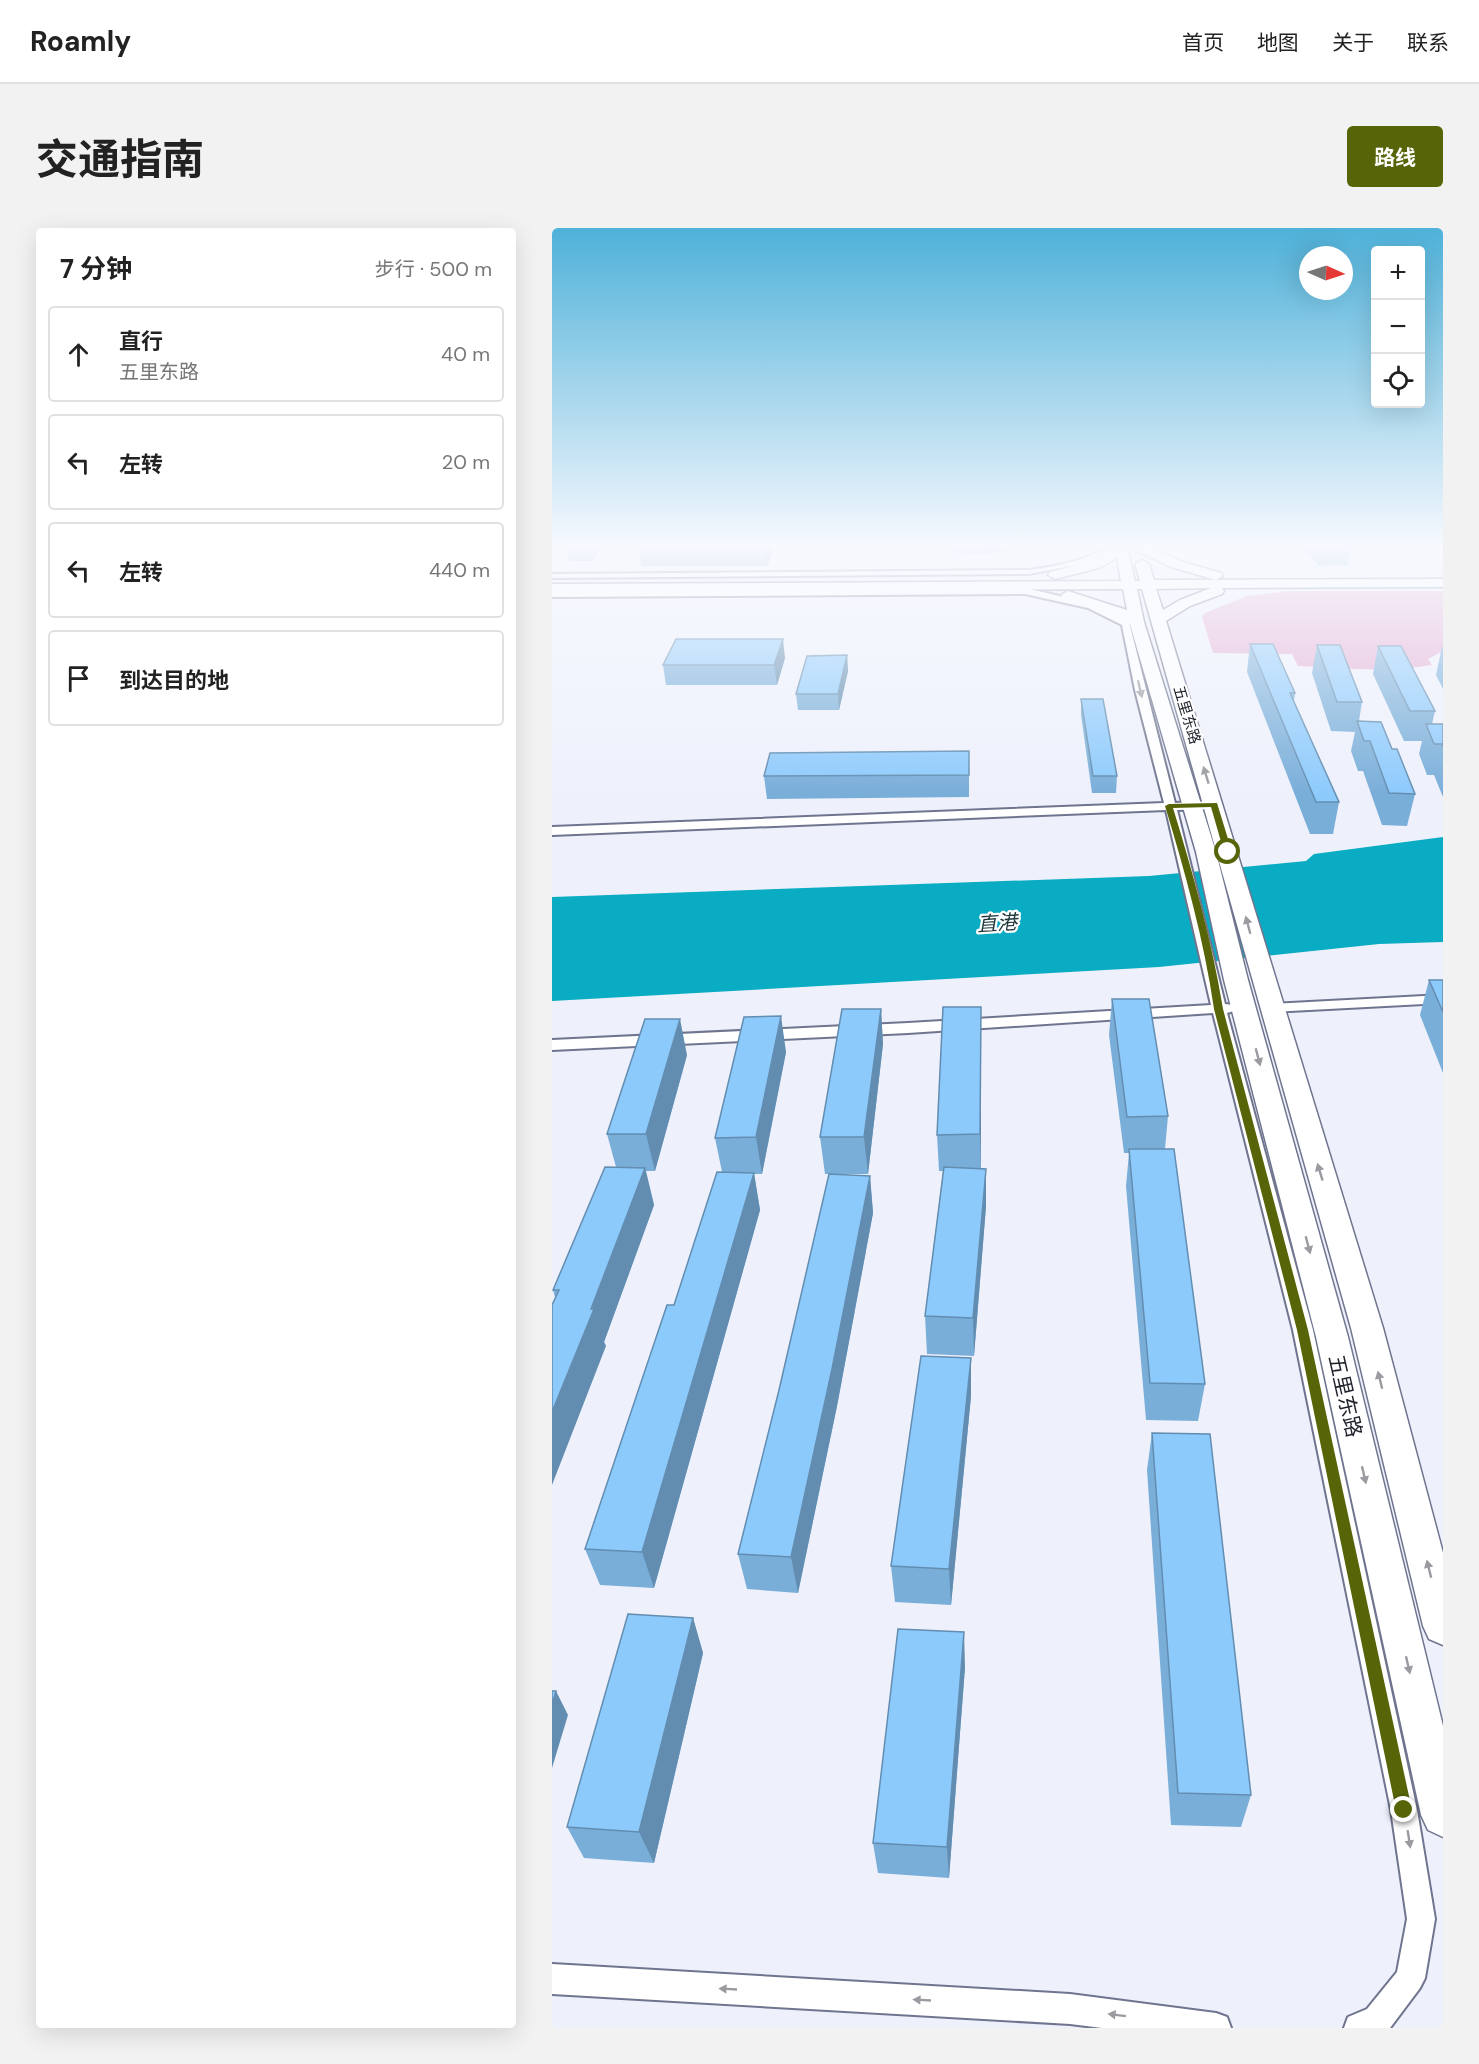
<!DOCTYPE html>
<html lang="zh">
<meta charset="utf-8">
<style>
:root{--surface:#fff;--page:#f2f2f2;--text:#222;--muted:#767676;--line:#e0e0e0;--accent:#576407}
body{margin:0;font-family:"DM Sans","Noto Sans SC",sans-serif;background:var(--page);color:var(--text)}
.controls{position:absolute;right:18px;top:18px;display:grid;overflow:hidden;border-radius:6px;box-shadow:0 6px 24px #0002}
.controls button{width:54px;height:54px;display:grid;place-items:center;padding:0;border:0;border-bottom:2px solid var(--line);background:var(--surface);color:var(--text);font:30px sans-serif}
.compass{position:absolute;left:747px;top:18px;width:54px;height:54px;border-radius:50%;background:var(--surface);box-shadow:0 6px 24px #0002;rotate:93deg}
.stop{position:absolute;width:18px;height:18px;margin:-14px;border:4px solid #576407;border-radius:50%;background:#fff}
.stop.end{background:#576407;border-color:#fff;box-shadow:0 2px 6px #0008}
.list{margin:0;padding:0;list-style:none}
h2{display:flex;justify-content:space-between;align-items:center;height:78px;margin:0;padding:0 24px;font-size:26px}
h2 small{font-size:20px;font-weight:400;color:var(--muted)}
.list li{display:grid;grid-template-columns:39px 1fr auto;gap:18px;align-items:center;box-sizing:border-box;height:96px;margin:0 12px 12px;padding:0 12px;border:2px solid var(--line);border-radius:6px}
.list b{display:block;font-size:22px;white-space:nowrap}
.list p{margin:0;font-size:20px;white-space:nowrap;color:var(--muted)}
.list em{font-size:20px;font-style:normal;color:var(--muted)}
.icon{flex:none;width:33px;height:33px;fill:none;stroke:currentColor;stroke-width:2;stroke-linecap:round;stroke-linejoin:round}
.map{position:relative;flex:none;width:891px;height:1800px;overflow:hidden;border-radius:6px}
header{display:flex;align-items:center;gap:36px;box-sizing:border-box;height:84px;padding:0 30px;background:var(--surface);border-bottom:2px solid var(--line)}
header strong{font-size:28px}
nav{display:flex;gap:33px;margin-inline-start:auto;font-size:21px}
.intro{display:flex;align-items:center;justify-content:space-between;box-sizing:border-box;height:144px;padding:0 36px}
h1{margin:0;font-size:42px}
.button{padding:15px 27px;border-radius:6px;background:var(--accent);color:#fff;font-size:21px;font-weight:700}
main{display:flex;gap:36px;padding:0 36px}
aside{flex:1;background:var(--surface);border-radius:6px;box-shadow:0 6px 24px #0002}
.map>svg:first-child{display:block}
.green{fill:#e3add3}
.water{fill:#09acc3}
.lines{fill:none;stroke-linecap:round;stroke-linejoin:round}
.minor-casing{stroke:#6f758e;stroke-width:4}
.primary-casing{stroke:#6f758e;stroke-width:3}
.minor{fill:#fff;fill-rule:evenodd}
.primary{fill:#fff;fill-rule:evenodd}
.wall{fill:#79aed9}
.shaded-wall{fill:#638db0}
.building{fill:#8dcafc;stroke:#638db0;stroke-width:1.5}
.oneway{fill:#9a9ba0}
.route{fill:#576407}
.labels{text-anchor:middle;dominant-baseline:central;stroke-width:4.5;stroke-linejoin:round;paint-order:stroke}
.far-street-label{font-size:15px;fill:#1f212b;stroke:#fff}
.water-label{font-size:20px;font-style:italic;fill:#21383c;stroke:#fff}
.near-street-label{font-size:21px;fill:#1f212b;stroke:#fff}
</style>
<header>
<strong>Roamly</strong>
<nav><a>首页</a><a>地图</a><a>关于</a><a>联系</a></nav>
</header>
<div class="intro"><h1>交通指南</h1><a class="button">路线</a></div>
<main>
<aside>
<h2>7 分钟<small>步行 · 500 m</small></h2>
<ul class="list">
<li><svg class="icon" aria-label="ahead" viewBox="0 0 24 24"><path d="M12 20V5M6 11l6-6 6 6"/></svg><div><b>直行</b><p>五里东路</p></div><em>40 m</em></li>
<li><svg class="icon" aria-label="left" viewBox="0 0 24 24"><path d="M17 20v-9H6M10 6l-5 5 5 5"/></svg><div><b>左转</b></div><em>20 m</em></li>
<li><svg class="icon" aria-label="left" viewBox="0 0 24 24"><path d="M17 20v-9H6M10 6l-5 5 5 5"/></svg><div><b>左转</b></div><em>440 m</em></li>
<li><svg class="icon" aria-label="arrive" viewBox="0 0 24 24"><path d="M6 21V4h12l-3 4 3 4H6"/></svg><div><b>到达目的地</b></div></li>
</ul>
</aside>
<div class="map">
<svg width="891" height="1800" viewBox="0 0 891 1800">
<rect width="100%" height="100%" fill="#eef1fc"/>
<path class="green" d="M736,363H891V423L876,431L880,437C835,445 791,440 746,438L740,426L661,425L650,389L653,385L695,368Z"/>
<polygon class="water" points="891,609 891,714 827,716 607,739 0,773 0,669 597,648 754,633 762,626"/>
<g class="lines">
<defs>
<g id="minor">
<path d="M558,315H566L567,318L535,335L477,346L0,350V346L477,342C506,338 533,333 559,317Z"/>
<polygon points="473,360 542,376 577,394 623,575 662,573 668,577 662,581 625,582 673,776 682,777 684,780 682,783 675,785 761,1102 865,1582 883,1691 873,1750 868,1760 838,1800 792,1800 796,1789 815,1781 845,1744 855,1691 839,1582 741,1102 661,785 356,805 0,822 0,812 356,795 659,777 614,582 0,607 0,599 612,575 583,462 570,397 536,380 473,366 0,369 0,363"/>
<polygon points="891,767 891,775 719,784 712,780 719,776"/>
<polygon points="0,1736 518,1766 664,1785 675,1789 679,1800 550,1800 518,1796 0,1766"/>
</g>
<g id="primary">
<path d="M562,315H574L583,353H588L583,336L590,332L597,336L602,352L891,351V359L670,360L672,363L670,366L638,378L614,393L831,1100L891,1325V1417L877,1411L871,1398L799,1100L590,361H585L592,394L664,624L696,752L796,1109L891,1498V1609L876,1602L869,1587L764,1109L672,752L644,624L578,396L559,385L511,370L509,367L516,363L575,382L571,361L0,364V356L569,353L565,330L547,340L503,351L496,347L498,344L537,334L563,321ZM659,360L628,372L611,382L604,361Z"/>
<polygon points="583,315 591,315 628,333 669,345 671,348 664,352 619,339 581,321 580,318"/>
</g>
</defs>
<use href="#minor" class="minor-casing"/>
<use href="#primary" class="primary-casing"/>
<use href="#minor" class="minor"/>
<use href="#primary" class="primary"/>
</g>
<g class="wall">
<polygon points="52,315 40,333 17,333 15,324"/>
<polygon points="225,315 215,338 89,338 86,320"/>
<polygon points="400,315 482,315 479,319 431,326 400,325"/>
<polygon points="746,315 793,315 799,320 796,337 767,338"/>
<polygon points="698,416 743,465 742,473 787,574 781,606 758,606 695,444"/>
<polygon points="765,417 810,474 807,493 840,521 863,566 855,598 830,597 811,543 806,543 799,523 803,504 779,503 760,445"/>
<polygon points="826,418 883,483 880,496 891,496 891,569 882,547 875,547 867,526 870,513 852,513 821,446"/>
<polygon points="890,419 891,419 891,461 884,447"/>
<polygon points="295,427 296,443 287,482 246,482 244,466"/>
<polygon points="233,430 225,457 114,457 111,437"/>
<polygon points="529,471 565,548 564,565 540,565 529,487"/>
<polygon points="417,523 417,569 215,571 212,548"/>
<polygon points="877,752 891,752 891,845 868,787"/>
<polygon points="560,771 616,888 613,921 653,1156 646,1193 594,1192 574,958 577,925 572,925 557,807"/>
<polygon points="329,781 331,816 316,946 273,946 268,909"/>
<polygon points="429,814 429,940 434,941 434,978 422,1128 375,1126 373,1088 391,943 387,943 385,907"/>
<polygon points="234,824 210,946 202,946 208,982 102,1360 48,1357 33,1321 170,944 163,910"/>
<polygon points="135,827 103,943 94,943 102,977 52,1114 54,1118 3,1069 1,1062 64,939 55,906"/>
<polygon points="318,948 321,985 285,1178 246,1365 195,1361 186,1326"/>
<polygon points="419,1130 419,1168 399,1377 343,1374 339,1338"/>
<polygon points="600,1205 699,1567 689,1599 619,1597 595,1242"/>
<polygon points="141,1390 151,1425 102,1635 32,1630 15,1599"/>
<polygon points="413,1439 397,1650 326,1645 321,1615"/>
</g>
<g class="shaded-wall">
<polygon points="44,315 52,315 40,333 38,324"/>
<polygon points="215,315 225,315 215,338 213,320"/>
<polygon points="430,315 482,315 479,319 431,326"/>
<polygon points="231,411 233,430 225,457 222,437"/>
<polygon points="295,427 296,443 287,482 286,466"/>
<polygon points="429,779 429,943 428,906"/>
<polygon points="329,781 331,816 316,946 312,909"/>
<polygon points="229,788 234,824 210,946 204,909"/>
<polygon points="128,791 135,827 103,943 94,906"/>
<polygon points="93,940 102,977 52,1114 54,1118 0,1257 0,1184"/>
<polygon points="434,941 434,978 422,1128 421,1090"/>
<polygon points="202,945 208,982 102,1360 90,1324"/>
<polygon points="318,948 321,985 285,1178 246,1365 239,1329"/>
<polygon points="419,1130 419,1168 399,1377 397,1341"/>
<polygon points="141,1390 151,1425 102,1635 87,1604"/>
<polygon points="412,1404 413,1439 397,1650 395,1619"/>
<polygon points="4,1463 16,1487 0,1540 0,1477"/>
</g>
<g class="building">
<polygon points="22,315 44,315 38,324 15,324"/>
<polygon points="90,315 215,315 213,320 86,320"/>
<polygon points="765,315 793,315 799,320 770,320"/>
<polygon points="124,411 231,411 222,437 111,437"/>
<polygon points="698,416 721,416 743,465 738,465 787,574 764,574"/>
<polygon points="765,417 788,417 810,474 785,474"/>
<polygon points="826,418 849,418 883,483 858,483"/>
<polygon points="295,427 286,466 244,466 255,428"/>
<polygon points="529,471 551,471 565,548 541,548"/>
<polygon points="805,493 829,494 840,521 845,521 863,566 837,565 818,513 812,513"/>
<polygon points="874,496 891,496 891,519 890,516 882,516"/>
<polygon points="417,523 417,547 212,548 218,525"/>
<polygon points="877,752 891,752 891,784"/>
<polygon points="560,771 597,771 616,888 575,889"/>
<polygon points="391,779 429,779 428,906 385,907"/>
<polygon points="290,781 329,781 312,909 268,909"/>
<polygon points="229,788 204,909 163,910 192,789"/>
<polygon points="93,791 128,791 94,906 55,906"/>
<polygon points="577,921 622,921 653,1156 598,1155"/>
<polygon points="53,939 93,940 39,1081 42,1081 0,1184 0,1077 7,1062 1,1062"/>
<polygon points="392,939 434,941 421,1090 373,1088"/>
<polygon points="165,944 202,945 90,1324 33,1321 115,1077 122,1077"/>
<polygon points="277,946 318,948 280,1141 239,1329 186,1326 227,1162"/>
<polygon points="369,1128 419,1130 397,1341 339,1338"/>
<polygon points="600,1205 658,1206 699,1567 626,1565"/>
<polygon points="76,1386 141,1390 87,1604 15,1599"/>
<polygon points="346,1401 412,1404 395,1619 321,1615"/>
<polygon points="0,1463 4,1463 0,1477"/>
</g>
<defs><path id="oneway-solid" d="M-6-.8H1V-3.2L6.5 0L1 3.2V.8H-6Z" transform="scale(1.5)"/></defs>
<g class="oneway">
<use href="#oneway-solid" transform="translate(588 461) rotate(77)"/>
<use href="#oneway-solid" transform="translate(654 547) rotate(-107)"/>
<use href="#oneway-solid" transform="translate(696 697) rotate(-105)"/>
<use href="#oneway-solid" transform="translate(706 829) rotate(75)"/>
<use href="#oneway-solid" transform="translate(768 944) rotate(-107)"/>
<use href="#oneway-solid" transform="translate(756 1017) rotate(75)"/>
<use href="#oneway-solid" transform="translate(828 1152) rotate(-104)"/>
<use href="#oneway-solid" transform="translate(812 1247) rotate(77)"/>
<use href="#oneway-solid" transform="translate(877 1341) rotate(-104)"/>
<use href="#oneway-solid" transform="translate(856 1437) rotate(77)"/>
<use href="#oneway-solid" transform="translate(857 1611) rotate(81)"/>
<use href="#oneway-solid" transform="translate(176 1761) rotate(-177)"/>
<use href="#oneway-solid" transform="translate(370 1772) rotate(-177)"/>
<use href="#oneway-solid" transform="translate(565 1787) rotate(-173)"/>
</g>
<linearGradient id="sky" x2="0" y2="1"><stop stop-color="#4fb1d9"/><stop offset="0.56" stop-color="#f7f9fe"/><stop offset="1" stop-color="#f7f9fe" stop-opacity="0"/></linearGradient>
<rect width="891" height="567" fill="url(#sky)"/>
<path class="route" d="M665,575L680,624L676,626L672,624L659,579L621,580C641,645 660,713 671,781L756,1102L860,1582L858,1588L852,1590L847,1588L844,1582L745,1102L662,781C652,712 633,644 613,578L617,576Z"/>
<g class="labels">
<g class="far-street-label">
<text transform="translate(635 487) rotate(73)">五里东路</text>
</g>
<g class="water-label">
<text transform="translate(445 695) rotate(-4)">直港</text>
</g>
<g class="near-street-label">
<text transform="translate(793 1168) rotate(77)">五里东路</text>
</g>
</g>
</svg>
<div class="controls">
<button>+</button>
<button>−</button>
<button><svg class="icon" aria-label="locate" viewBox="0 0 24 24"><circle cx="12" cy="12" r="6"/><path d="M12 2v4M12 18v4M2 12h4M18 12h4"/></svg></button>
</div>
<svg class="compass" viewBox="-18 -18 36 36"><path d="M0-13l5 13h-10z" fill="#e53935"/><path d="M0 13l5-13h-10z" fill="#767676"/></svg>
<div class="stop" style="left:676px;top:624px"></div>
<div class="stop end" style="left:852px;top:1582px"></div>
</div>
</main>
